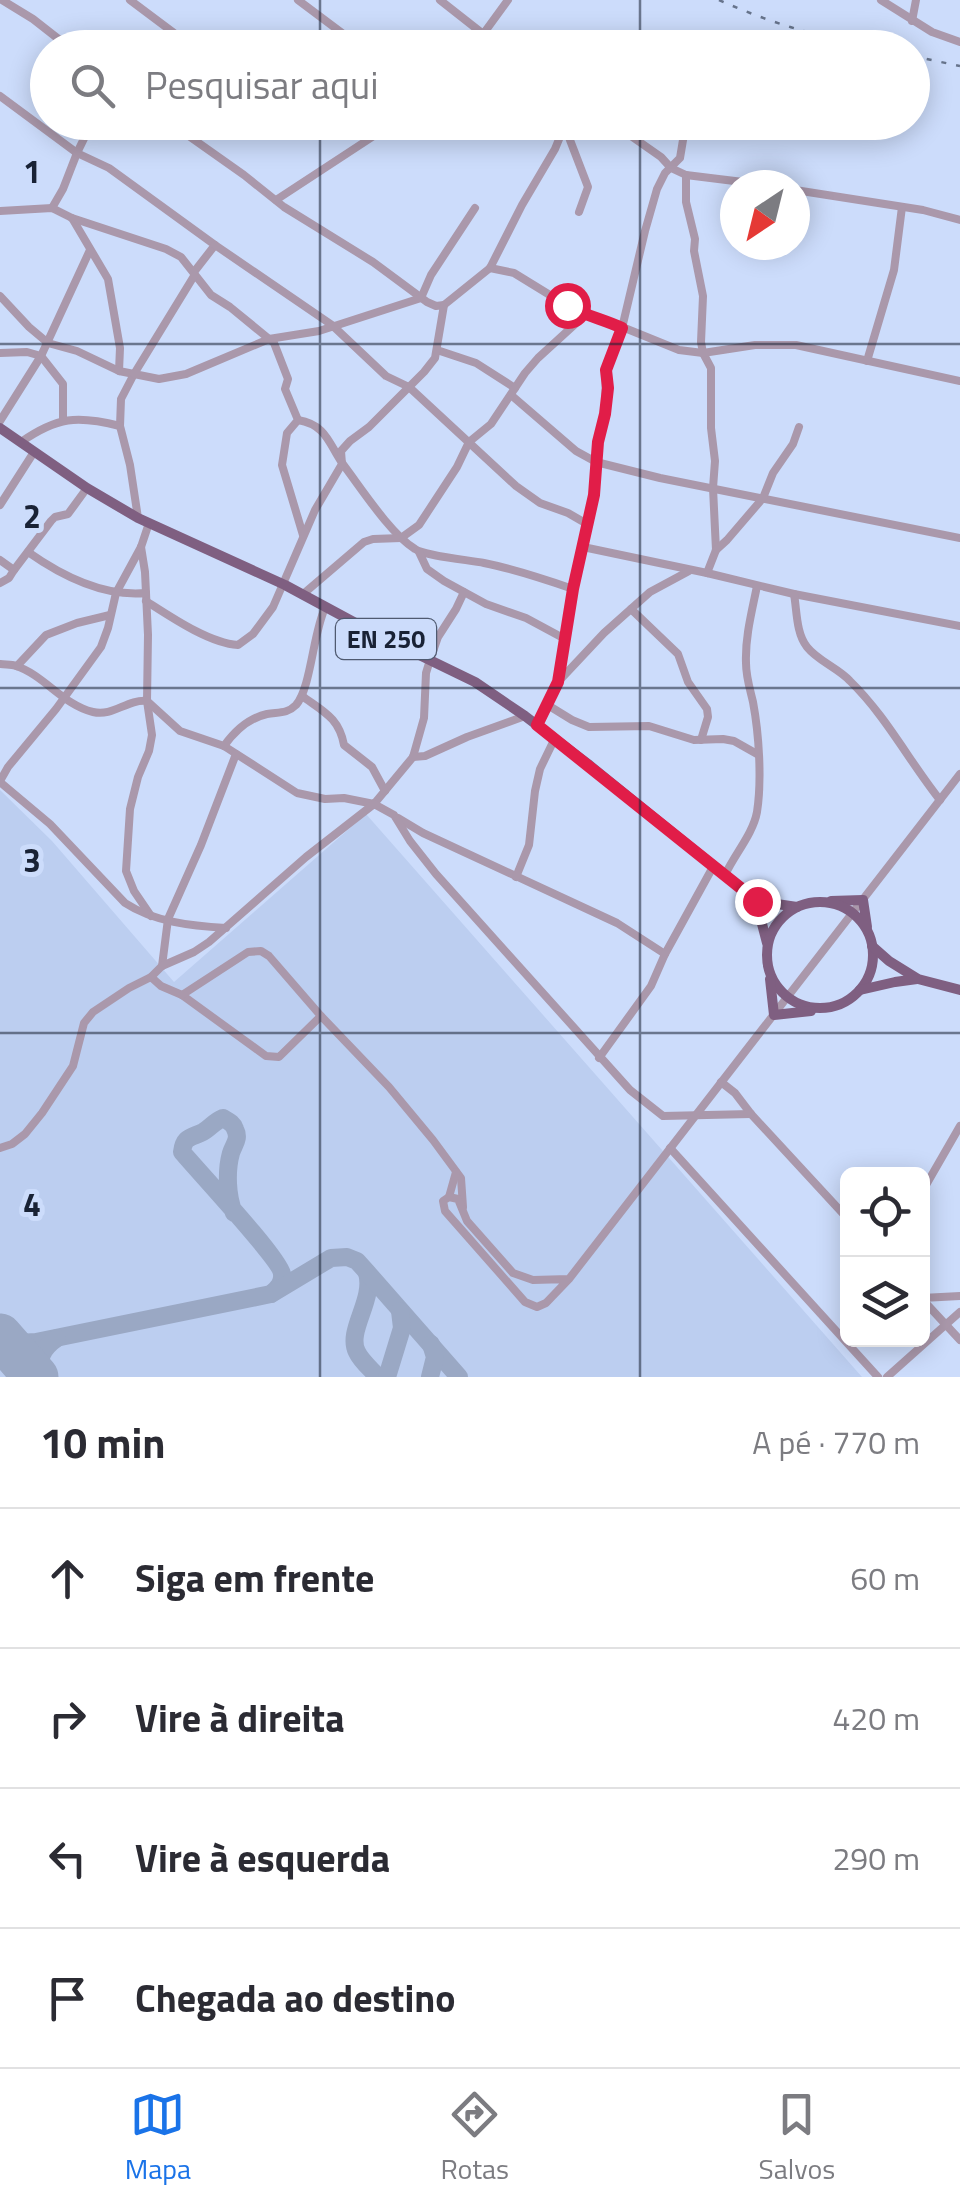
<!DOCTYPE html>
<html lang="pt">
<meta charset="utf-8">
<style>
:root{--surface:#fff;--page:#f7f7f7;--text:#2b2b33;--muted:#7c7c81;--line:#e1e1e2;--accent:#1a73e8}
body{margin:0;font-family:"Titillium Web",sans-serif;background:var(--page);color:var(--text)}
.controls{position:absolute;right:30px;bottom:30px;display:grid;overflow:hidden;border-radius:15px;box-shadow:0 5px 25px #0003}
.controls button{width:90px;height:90px;display:grid;place-items:center;padding:0;border:0;border-bottom:2px solid var(--line);background:var(--surface);color:var(--text);font:50px sans-serif}
.compass{position:absolute;left:720px;top:170px;width:90px;height:90px;border-radius:50%;background:var(--surface);box-shadow:0 5px 25px #0003;rotate:215deg}
.stop{position:absolute;width:30px;height:30px;margin:-22px;border:8px solid #e11d48;border-radius:50%;background:#fff}
.stop.end{background:#e11d48;border-color:#fff;box-shadow:0 2px 10px #0008}
.list{margin:0;padding:0;list-style:none}
h2{display:flex;justify-content:space-between;align-items:center;height:130px;margin:0;padding:0 40px;font-size:42px}
h2 small{font-size:32px;font-weight:400;color:var(--muted)}
.list li{display:grid;grid-template-columns:65px 1fr auto;gap:30px;align-items:center;box-sizing:border-box;height:140px;padding:0 40px;border-top:2px solid var(--line)}
.list b{display:block;font-size:38px;white-space:nowrap}
.list em{font-size:32px;font-style:normal;color:var(--muted)}
.icon{flex:none;width:55px;height:55px;fill:none;stroke:currentColor;stroke-width:2;stroke-linecap:round;stroke-linejoin:round}
.map{position:relative;flex:none;width:960px;height:1377px;overflow:hidden}
.search{position:absolute;background:var(--surface);box-shadow:0 5px 25px #0003;left:30px;right:30px;top:30px;height:110px;display:flex;align-items:center;gap:25px;box-sizing:border-box;padding:0 35px;border-radius:55px;color:var(--muted);font-size:38px}
.sheet{height:690px;background:var(--surface)}
nav{display:flex;justify-content:space-around;align-items:center;box-sizing:border-box;height:140px;border-top:2px solid var(--line);background:var(--surface);font-size:28px;color:var(--muted)}
nav a{display:grid;justify-items:center;gap:5px}
nav .on{color:var(--accent)}
.map>svg:first-child{display:block}
.built{fill:#bccef0}
.lines{fill:none;stroke-linecap:round;stroke-linejoin:round}
.taxiway{stroke:#9aa8c4;stroke-width:18}
.runway{stroke:#9aa8c4;stroke-width:45}
.minor{stroke:#aa98ab;stroke-width:8}
.major{stroke:#7f5f81;stroke-width:10}
.rail{stroke:#67748c;stroke-width:2.5;stroke-dasharray:5 10;stroke-linecap:butt}
.route{stroke:#e11d48;stroke-width:12}
.grid{fill:none;stroke:#192235;stroke-width:2.5;stroke-opacity:0.55}
.labels{text-anchor:middle;dominant-baseline:central;stroke-width:10;stroke-linejoin:round;paint-order:stroke}
.shield{fill:#ccdcfb;stroke:#4f5a70;stroke-width:2.5}
.shield-label{font-size:25px;font-weight:bold;fill:#192235}
.grid-label{font-size:32px;text-anchor:middle;font-weight:bold;fill:#192235;stroke:#ccdcfb;stroke-width:10;stroke-linejoin:round;paint-order:stroke}
</style>
<div class="map">
<svg width="960" height="1377" viewBox="0 0 960 1377">
<rect width="100%" height="100%" fill="#ccdcfb"/>
<polygon class="built" points="0,790 52,841 174,982 366,814 862,1377 0,1377"/>
<g class="lines">
<g class="taxiway">
<path d="M234,1213C227,1196 226,1171 231,1153C234,1144 240,1139 235,1129C233,1123 228,1121 223,1118C215,1121 210,1128 203,1132C191,1138 184,1136 182,1152C197,1170 281,1260 282,1274C283,1283 278,1288 271,1294"/>
<path d="M367,1273C375,1300 346,1331 357,1352C361,1361 371,1369 378,1377"/>
<polyline points="0,1334 18,1343 36,1342 271,1294 331,1258 347,1257 357,1261 366,1271 459,1377"/>
<path d="M39,1377C39,1358 41,1349 57,1338"/>
<polyline points="387,1377 402,1328 400,1311"/>
<polyline points="430,1377 435,1357 431,1344"/>
</g>
<polyline class="runway" points="0,1336 36,1377"/>
<g class="minor">
<polyline points="2,0 33,19 70,48"/>
<polyline points="130,0 194,48"/>
<polyline points="298,0 362,48"/>
<polyline points="440,0 501,48"/>
<polyline points="881,0 932,32 960,42"/>
<polyline points="912,21 916,0"/>
<polyline points="680,44 682,48"/>
<polyline points="473,48 508,0"/>
<polyline points="0,96 77,153 63,189 52,208"/>
<polyline points="92,122 77,153 109,168 215,245 194,272"/>
<polyline points="169,122 244,175 284,207 373,262 427,302 436,306 444,305"/>
<polyline points="611,122 661,157 671,168 686,175 767,185"/>
<polyline points="565,127 588,187 579,212"/>
<polyline points="686,175 686,202 695,239 694,251 703,296 701,342 703,353 711,368 711,428 715,461 713,488 716,550 707,573"/>
<polyline points="795,190 923,210 960,220"/>
<polyline points="276,200 395,122"/>
<polyline points="0,211 52,208 72,218 108,279 120,348 119,371 134,374 121,399 120,426 130,465 138,518"/>
<polyline points="72,218 166,249 181,257 211,295 230,307 274,343 288,379 285,389 298,420 287,433 282,465 303,535"/>
<polyline points="215,245 332,325 386,376 409,387 516,486 540,503 568,513 587,524"/>
<polyline points="490,268 514,273 584,316 600,318 679,350 703,353 755,345 796,345 960,381"/>
<polyline points="194,276 134,374 159,379 186,374 269,339 319,331 421,298 431,275 475,208"/>
<polyline points="0,296 29,327 48,343 77,351 119,371"/>
<polyline points="437,350 476,363 515,388"/>
<polyline points="0,353 27,352 41,356 63,384 63,421"/>
<polyline points="867,361 894,270 902,207"/>
<polyline points="511,395 576,451 596,462 660,478 960,538"/>
<path d="M298,420C328,425 329,446 345,467C363,491 391,534 415,549C425,556 469,560 484,563C514,569 544,579 573,589"/>
<polyline points="0,421 41,356 90,250"/>
<path d="M21,442C57,417 77,415 120,426"/>
<polyline points="0,505 34,452"/>
<polyline points="141,547 145,572 148,635 147,701 152,735 149,751 138,777 130,809 126,871 134,891 151,916"/>
<polyline points="583,547 707,573 794,594 960,626"/>
<polyline points="716,550 727,540 763,498 773,473 793,444 799,427"/>
<path d="M28,552C62,576 104,597 146,593"/>
<polyline points="419,552 427,569 444,581 486,604 526,618 565,639"/>
<polyline points="0,560 14,570 51,521 55,517 68,514 87,488"/>
<polyline points="0,583 9,578 14,570"/>
<path d="M794,594C797,611 796,633 807,647C818,661 838,668 850,681C886,716 909,761 940,800"/>
<polyline points="302,595 364,542 373,539 401,538 419,525 457,467 469,442 491,424 525,373 538,358 584,316"/>
<path d="M146,601C171,617 209,643 238,645L253,634L273,607L315,510L342,464L341,451L350,441L369,427L424,372L435,358L444,305L490,268L522,205L555,149L566,122"/>
<polyline points="631,609 678,654 688,682 707,709 708,717 701,740"/>
<path d="M0,664C5,665 11,664 16,666C44,675 63,705 93,712C113,717 127,699 147,701L180,731L224,746L297,793L325,799L344,798L374,804L413,757L424,718L426,673L430,660L438,637L456,609L464,592"/>
<polyline points="17,666 46,635 77,623 110,615"/>
<polyline points="558,682 604,633 650,592 689,571"/>
<path d="M302,696C324,712 339,718 344,745L372,767L385,791"/>
<polyline points="546,704 572,720 589,727 649,726 694,740 723,739 734,741 757,754"/>
<polyline points="537,725 558,682 573,589 594,495 598,441 605,414 606,371 622,328 645,231 657,189 665,173 680,158 686,122"/>
<path d="M224,746C234,732 249,718 267,714C279,712 287,714 296,705C311,688 313,633 325,608"/>
<polyline points="413,757 425,756 467,737 525,716"/>
<polyline points="0,781 8,767 56,709 101,647 108,628 116,593 141,547 149,523"/>
<path d="M0,782L50,824L125,903C154,922 192,926 226,928"/>
<polyline points="398,818 423,833 617,923 665,954 651,986 599,1058"/>
<path d="M725,875C734,855 753,834 757,812C762,780 759,734 753,702C750,689 746,677 746,663C745,637 752,611 757,586"/>
<polyline points="516,877 529,845 535,791 540,769 555,738"/>
<polyline points="665,954 714,865"/>
<polyline points="162,966 168,919 201,845 236,754"/>
<polyline points="151,977 161,986 182,995 266,1056 279,1057 321,1016"/>
<polyline points="182,995 248,952 261,951 269,956 321,1016 389,1087 433,1140 461,1178 463,1207"/>
<polyline points="721,1082 735,1093 751,1114 848,1219"/>
<polyline points="0,1148 12,1144 25,1134 42,1113 73,1066 84,1023 93,1012 129,988 151,977 162,966 194,952 209,942 306,857 374,804 394,815 410,841 436,874 630,1090 663,1116 751,1114"/>
<polyline points="670,1148 878,1377"/>
<polyline points="922,1192 960,1126"/>
<polyline points="449,1197 456,1172"/>
<polyline points="569,1279 533,1280 513,1273 467,1221 458,1199 449,1197 443,1201 445,1211 525,1302 537,1307 546,1303 569,1279 960,774"/>
<polyline points="922,1298 960,1296"/>
<polyline points="922,1299 960,1340"/>
<polyline points="887,1377 960,1312"/>
</g>
<g class="major">
<polyline points="0,428 87,488 138,518 285,585 374,633 475,682 525,716 588,764 757,901 797,907"/>
<polyline points="748,897 761,920 767,943"/>
<polyline points="831,901 863,900 867,927"/>
<circle cx="820" cy="955" r="53"/>
<polyline points="872,946 889,961 918,979 960,990"/>
<polyline points="770,979 774,1015 811,1011"/>
<polyline points="860,990 895,982 917,979"/>
</g>
<g class="rail">
<path d="M719,0C770,23 817,36 872,48"/>
<polyline points="912,56 960,66"/>
</g>
</g>
<g class="lines">
<path class="route" d="M567,305C585,316 603,319 622,328L606,370L608,388L605,414L598,442L594,495L573,589L558,682L537,725L757,901"/>
</g>
<path class="grid" d="M320,0V48M640,0V48M320,122V1377M640,122V1377M0,344H960M0,688H960M0,1033H960"/>
<g class="labels">
<rect class="shield" x="336" y="619" width="100" height="40" rx="8"/>
<g class="shield-label">
<text x="386" y="639">EN 250</text>
</g>
</g>
<g class="grid-label">
<text x="32" y="183">1</text>
<text x="32" y="528">2</text>
<text x="32" y="872">3</text>
<text x="32" y="1216">4</text>
</g>
</svg>
<div class="controls">
<button><svg class="icon" aria-label="locate" viewBox="0 0 24 24"><circle cx="12" cy="12" r="6"/><path d="M12 2v4M12 18v4M2 12h4M18 12h4"/></svg></button>
<button><svg class="icon" aria-label="layers" viewBox="0 0 24 24"><path d="M12 4l9 5-9 5-9-5zM3 14l9 5 9-5"/></svg></button>
</div>
<svg class="compass" viewBox="-18 -18 36 36"><path d="M0-13l5 13h-10z" fill="#e53935"/><path d="M0 13l5-13h-10z" fill="#7c7c81"/></svg>
<div class="stop" style="left:567px;top:305px"></div>
<div class="stop end" style="left:757px;top:901px"></div>
<div class="search"><svg class="icon" aria-label="search" viewBox="0 0 24 24"><circle cx="10" cy="10" r="6"/><path d="M15 15l6 6"/></svg>Pesquisar aqui</div>
</div>
<section class="sheet">
<h2>10 min<small>A pé · 770 m</small></h2>
<ul class="list">
<li><svg class="icon" aria-label="ahead" viewBox="0 0 24 24"><path d="M12 20V5M6 11l6-6 6 6"/></svg><div><b>Siga em frente</b></div><em>60 m</em></li>
<li><svg class="icon" aria-label="right" viewBox="0 0 24 24"><path d="M7 20v-9h11M14 6l5 5-5 5"/></svg><div><b>Vire à direita</b></div><em>420 m</em></li>
<li><svg class="icon" aria-label="left" viewBox="0 0 24 24"><path d="M17 20v-9H6M10 6l-5 5 5 5"/></svg><div><b>Vire à esquerda</b></div><em>290 m</em></li>
<li><svg class="icon" aria-label="arrive" viewBox="0 0 24 24"><path d="M6 21V4h12l-3 4 3 4H6"/></svg><div><b>Chegada ao destino</b></div></li>
</ul>
</section>
<nav>
<a class="on"><svg class="icon" aria-label="map" viewBox="0 0 24 24"><path d="M3 6l6-2 6 2 6-2v14l-6 2-6-2-6 2zM9 4v14M15 6v14"/></svg>Mapa</a>
<a><svg class="icon" aria-label="directions" viewBox="0 0 24 24"><path d="M12 3l9 9-9 9-9-9zM9 14v-3h6M13 9l2 2-2 2"/></svg>Rotas</a>
<a><svg class="icon" aria-label="saved" viewBox="0 0 24 24"><path d="M7 4h10v16l-5-4-5 4z"/></svg>Salvos</a>
</nav>
